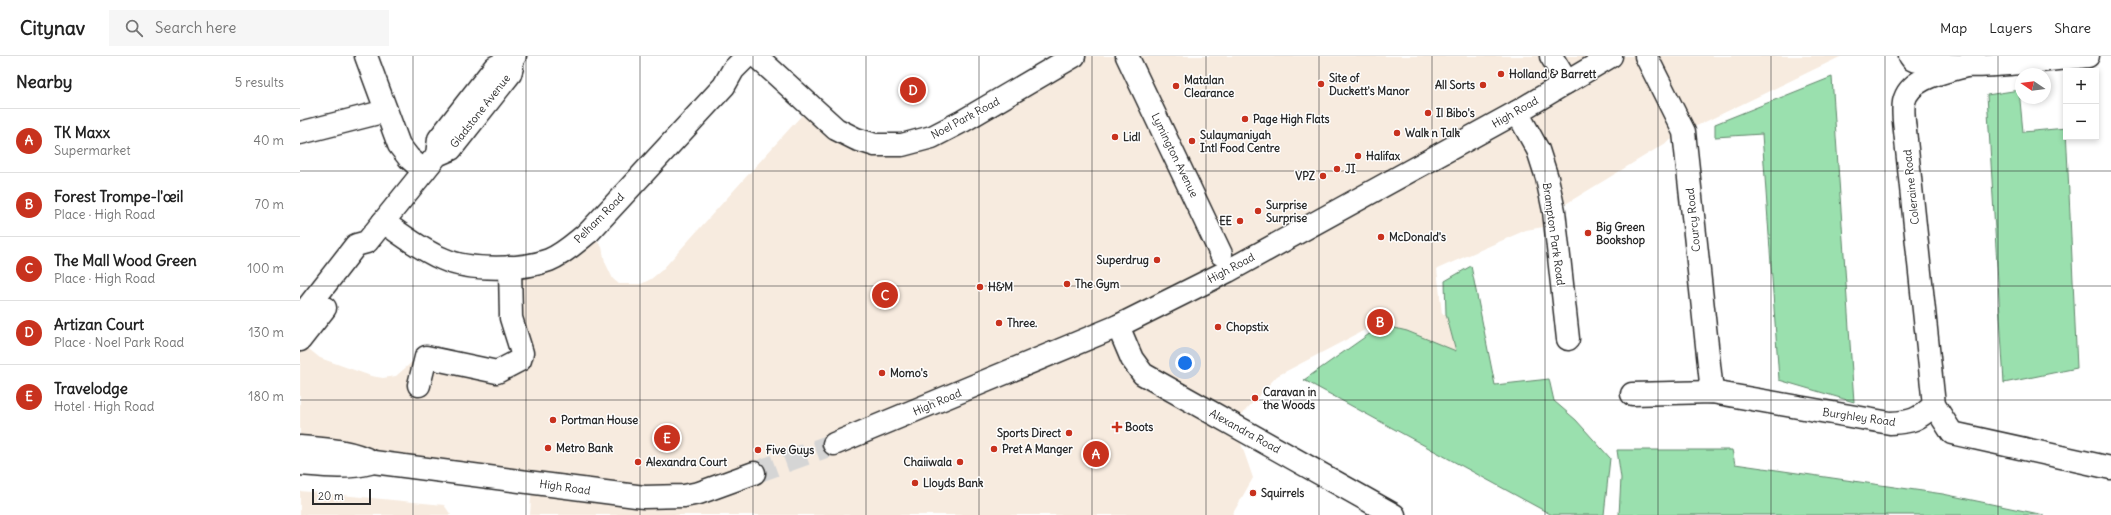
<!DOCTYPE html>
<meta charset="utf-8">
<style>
:root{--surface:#fff;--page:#f6f6f6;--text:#222;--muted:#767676;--line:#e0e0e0;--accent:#c8321e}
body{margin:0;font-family:Delius,sans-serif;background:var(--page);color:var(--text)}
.controls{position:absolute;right:12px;top:12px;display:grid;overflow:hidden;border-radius:0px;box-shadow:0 2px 6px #0003}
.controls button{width:36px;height:36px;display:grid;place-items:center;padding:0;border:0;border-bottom:1px solid var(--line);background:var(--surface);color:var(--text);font:20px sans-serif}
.compass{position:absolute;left:1715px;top:12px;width:36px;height:36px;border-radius:50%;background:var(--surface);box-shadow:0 2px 6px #0003;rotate:283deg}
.scale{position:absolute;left:12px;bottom:10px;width:59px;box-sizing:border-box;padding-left:4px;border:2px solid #2b2b2b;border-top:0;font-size:11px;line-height:14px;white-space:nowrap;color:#2b2b2b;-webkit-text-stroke:3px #fff;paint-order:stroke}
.you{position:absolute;left:885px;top:307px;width:14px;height:14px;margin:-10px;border:3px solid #fff;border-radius:50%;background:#1a73e8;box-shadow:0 0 0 6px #1a73e833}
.badge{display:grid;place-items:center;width:26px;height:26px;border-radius:50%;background:var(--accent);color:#fff;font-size:13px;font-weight:700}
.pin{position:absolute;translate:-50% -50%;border:2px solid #fff;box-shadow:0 1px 4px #0006}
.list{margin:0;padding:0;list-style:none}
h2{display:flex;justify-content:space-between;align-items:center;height:52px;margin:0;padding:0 16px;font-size:17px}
h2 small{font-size:13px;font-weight:400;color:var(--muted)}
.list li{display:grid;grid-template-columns:26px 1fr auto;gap:12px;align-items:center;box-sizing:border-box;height:64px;padding:0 16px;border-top:1px solid var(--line)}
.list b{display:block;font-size:15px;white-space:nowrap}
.list p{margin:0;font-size:13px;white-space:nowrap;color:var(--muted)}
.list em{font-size:13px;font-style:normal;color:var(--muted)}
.icon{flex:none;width:22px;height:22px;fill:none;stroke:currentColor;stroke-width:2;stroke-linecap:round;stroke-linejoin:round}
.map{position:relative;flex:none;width:1811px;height:459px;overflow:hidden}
header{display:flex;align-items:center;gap:24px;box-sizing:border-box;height:56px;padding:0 20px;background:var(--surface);border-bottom:1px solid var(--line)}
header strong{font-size:19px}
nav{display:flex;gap:22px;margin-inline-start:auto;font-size:14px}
.search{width:280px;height:36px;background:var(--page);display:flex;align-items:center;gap:10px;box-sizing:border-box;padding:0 14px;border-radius:0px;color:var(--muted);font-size:15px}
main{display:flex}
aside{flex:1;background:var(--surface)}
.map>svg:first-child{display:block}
.built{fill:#f7ebdf}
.green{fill:#9ae0ae;stroke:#62866c}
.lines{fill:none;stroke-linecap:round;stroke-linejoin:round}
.major-tunnel{stroke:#d5d5d5;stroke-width:22;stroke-dasharray:22 11;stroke-linecap:butt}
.minor-casing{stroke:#2b2b2b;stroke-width:25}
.major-casing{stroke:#2b2b2b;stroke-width:25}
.minor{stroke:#fff;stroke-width:22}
.major{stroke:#fff;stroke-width:22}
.grid{fill:none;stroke:#2b2b2b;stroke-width:1;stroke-opacity:0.55}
.poi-dot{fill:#c8321e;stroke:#fff;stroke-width:1.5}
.labels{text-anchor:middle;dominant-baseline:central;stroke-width:3;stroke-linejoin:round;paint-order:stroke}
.poi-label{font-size:11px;font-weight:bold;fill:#2b2b2b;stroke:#fff;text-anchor:start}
.street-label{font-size:11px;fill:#2b2b2b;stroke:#fff}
</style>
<header>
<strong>Citynav</strong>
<div class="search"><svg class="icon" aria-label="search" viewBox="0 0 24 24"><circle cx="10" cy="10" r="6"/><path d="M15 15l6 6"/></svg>Search here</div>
<nav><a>Map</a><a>Layers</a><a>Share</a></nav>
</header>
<main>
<aside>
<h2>Nearby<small>5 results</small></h2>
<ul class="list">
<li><span class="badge">A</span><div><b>TK Maxx</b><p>Supermarket</p></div><em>40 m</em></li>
<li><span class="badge">B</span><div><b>Forest Trompe-l'œil</b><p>Place · High Road</p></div><em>70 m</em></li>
<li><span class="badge">C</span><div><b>The Mall Wood Green</b><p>Place · High Road</p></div><em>100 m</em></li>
<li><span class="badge">D</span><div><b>Artizan Court</b><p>Place · Noel Park Road</p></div><em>130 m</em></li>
<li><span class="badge">E</span><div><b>Travelodge</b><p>Hotel · High Road</p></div><em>180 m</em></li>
</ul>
</aside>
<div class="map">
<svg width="1811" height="459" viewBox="0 0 1811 459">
<rect width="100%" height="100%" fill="#fff"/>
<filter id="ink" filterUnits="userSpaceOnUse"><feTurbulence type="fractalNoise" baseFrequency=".025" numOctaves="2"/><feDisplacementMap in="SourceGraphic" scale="8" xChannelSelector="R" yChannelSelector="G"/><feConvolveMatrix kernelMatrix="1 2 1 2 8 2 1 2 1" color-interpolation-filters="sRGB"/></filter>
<g filter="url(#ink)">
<g class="built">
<polygon points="774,0 1542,0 1384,76 1254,155 1255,169 1226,174 1137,213 1142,258 1146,258 1156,296 1080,266 977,320 934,367 953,422 932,459 230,459 232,427 0,408 0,286 20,302 71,320 83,322 96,320 119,300 197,316 219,304 210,211 289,176 302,191 305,206 313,223 319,228 341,228 351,223 362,214 511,49 536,73 602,89"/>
<polygon points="0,435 144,449 151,459 0,459"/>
</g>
<g class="green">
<polygon points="1532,21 1554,346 1479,324 1462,78 1415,81 1415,68"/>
<polygon points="1719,34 1723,76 1766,72 1777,312 1704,327 1687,39"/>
<polygon points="1171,210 1195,329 1249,323 1254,345 1276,364 1310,402 1304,459 1252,459 1004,324 1082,269 1107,275 1156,295 1146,258 1145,225"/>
<polygon points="1317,394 1432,394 1435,408 1643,438 1744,459 1319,459 1321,422"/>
</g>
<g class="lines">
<polyline class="major-tunnel" points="454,417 534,388"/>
<defs>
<g id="minor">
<polyline points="66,0 99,89 109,102 124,115"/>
<polyline points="456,0 536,73 556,83 575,89 602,89 632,81 663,65 774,0"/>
<polyline points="827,0 921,198"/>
<polyline points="1251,0 1267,26"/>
<polyline points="1346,0 1384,76 1412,336"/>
<path d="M1610,0L1613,4C1669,17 1730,5 1788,0"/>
<path d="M1666,10C1646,16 1609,21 1604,46C1602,57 1605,72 1606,84L1634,349L1652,377L1811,412"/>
<polyline points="1217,56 1238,94 1247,122 1254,155 1268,283"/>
<polyline points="0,77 86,55"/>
<path d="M137,99L139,83L195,11C202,7 210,6 215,0"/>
<path d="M83,166C103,179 121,194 143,203C169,215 223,214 249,204C264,198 276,186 289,176L424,30L433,14L447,0"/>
<polyline points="0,261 56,189 67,186 137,99 151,93 210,18 212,11 211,4"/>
<polyline points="818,270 832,303 843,318 1094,459"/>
<polyline points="0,284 25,252"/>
<polyline points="119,329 126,301 197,316 220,304 222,297 211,262 210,211"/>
<path d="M1332,338L1412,336L1590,367C1612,366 1618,364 1634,349"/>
</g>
<g id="major">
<polyline points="534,388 818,270 928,215 1217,56 1311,0"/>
<path d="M0,391C25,393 50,394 73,406L344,441L384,440L399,437L454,417"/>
<path d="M0,408C23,410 47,413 70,407"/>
</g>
</defs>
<use href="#minor" class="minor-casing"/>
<use href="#major" class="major-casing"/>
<use href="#minor" class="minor"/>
<use href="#major" class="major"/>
</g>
</g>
<path class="grid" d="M113,0V459M226,0V459M340,0V459M453,0V459M566,0V459M679,0V459M792,0V459M906,0V459M1019,0V459M1132,0V459M1245,0V459M1358,0V459M1471,0V459M1585,0V459M1698,0V459M0,115H1811M0,230H1811M0,344H1811"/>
<g class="poi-dot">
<circle cx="1201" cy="18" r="4"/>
<circle cx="1021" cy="28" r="4"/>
<circle cx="1183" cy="29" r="4"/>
<circle cx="876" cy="30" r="4"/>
<circle cx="1128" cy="57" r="4"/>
<circle cx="945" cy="63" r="4"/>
<circle cx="1097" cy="77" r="4"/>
<circle cx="815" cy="81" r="4"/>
<circle cx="892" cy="85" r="4"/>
<circle cx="1058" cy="100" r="4"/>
<circle cx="1037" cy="113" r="4"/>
<circle cx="1023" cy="120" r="4"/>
<circle cx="958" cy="155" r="4"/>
<circle cx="940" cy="165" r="4"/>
<circle cx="1288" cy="177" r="4"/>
<circle cx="1081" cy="181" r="4"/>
<circle cx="857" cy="204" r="4"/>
<circle cx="767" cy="228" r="4"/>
<circle cx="680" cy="231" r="4"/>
<circle cx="699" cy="267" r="4"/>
<circle cx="918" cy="271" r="4"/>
<circle cx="582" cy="317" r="4"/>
<circle cx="955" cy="342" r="4"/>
<circle cx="253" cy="364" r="4"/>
<path d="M815 365h4v4h4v4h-4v4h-4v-4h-4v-4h4z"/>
<circle cx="769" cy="377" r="4"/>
<circle cx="248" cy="392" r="4"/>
<circle cx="694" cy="393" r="4"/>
<circle cx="458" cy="394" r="4"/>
<circle cx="338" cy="406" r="4"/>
<circle cx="660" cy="406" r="4"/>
<circle cx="615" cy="427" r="4"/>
<circle cx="953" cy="437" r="4"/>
</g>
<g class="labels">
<g class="poi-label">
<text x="1209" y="18">Holland &amp; Barrett</text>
<text x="1029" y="22">Site of<tspan x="1029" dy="13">Duckett's Manor</tspan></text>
<text x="884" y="24">Matalan<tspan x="884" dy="13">Clearance</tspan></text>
<text x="1175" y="29" text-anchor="end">All Sorts</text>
<text x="1136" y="57">Il Bibo's</text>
<text x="953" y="63">Page High Flats</text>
<text x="1105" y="77">Walk n Talk</text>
<text x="900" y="79">Sulaymaniyah<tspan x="900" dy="13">Intl Food Centre</tspan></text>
<text x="823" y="81">Lidl</text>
<text x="1066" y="100">Halifax</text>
<text x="1045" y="113">JI</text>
<text x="1015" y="120" text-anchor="end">VPZ</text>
<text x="966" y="149">Surprise<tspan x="966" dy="13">Surprise</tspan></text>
<text x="932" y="165" text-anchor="end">EE</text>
<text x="1296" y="171">Big Green<tspan x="1296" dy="13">Bookshop</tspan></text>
<text x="1089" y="181">McDonald's</text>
<text x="849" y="204" text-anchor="end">Superdrug</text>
<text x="775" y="228">The Gym</text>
<text x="688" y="231">H&amp;M</text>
<text x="707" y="267">Three.</text>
<text x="926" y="271">Chopstix</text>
<text x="590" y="317">Momo's</text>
<text x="963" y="336">Caravan in<tspan x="963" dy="13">the Woods</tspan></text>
<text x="261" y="364">Portman House</text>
<text x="825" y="371">Boots</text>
<text x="761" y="377" text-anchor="end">Sports Direct</text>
<text x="256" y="392">Metro Bank</text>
<text x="702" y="393">Pret A Manger</text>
<text x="466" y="394">Five Guys</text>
<text x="346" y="406">Alexandra Court</text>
<text x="652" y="406" text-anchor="end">Chaiiwala</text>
<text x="623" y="427">Lloyds Bank</text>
<text x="961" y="437">Squirrels</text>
</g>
<g class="street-label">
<text transform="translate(180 55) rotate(-52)">Gladstone Avenue</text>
<text transform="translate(1215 56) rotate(-30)">High Road</text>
<text transform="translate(665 62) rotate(-28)">Noel Park Road</text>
<text transform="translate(875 99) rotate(64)">Lymington Avenue</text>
<text transform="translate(1611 131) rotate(-96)">Coleraine Road</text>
<text transform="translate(299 162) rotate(-45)">Pelham Road</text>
<text transform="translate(1393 164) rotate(-96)">Courcy Road</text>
<text transform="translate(1254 178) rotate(82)">Brampton Park Road</text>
<text transform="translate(931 212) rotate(-28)">High Road</text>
<text transform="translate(637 346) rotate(-23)">High Road</text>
<text transform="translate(1559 361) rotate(8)">Burghley Road</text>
<text transform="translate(945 375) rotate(29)">Alexandra Road</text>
<text transform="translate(265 431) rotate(8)">High Road</text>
</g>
</g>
</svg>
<div class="controls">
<button>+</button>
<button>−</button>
</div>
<svg class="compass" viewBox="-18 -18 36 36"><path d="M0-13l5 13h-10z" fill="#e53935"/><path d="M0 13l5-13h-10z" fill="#767676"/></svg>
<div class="scale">20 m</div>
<div class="you"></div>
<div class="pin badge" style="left:796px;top:398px">A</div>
<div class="pin badge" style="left:1080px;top:266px">B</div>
<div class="pin badge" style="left:585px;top:239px">C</div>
<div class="pin badge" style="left:613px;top:34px">D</div>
<div class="pin badge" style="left:367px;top:382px">E</div>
</div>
</main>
